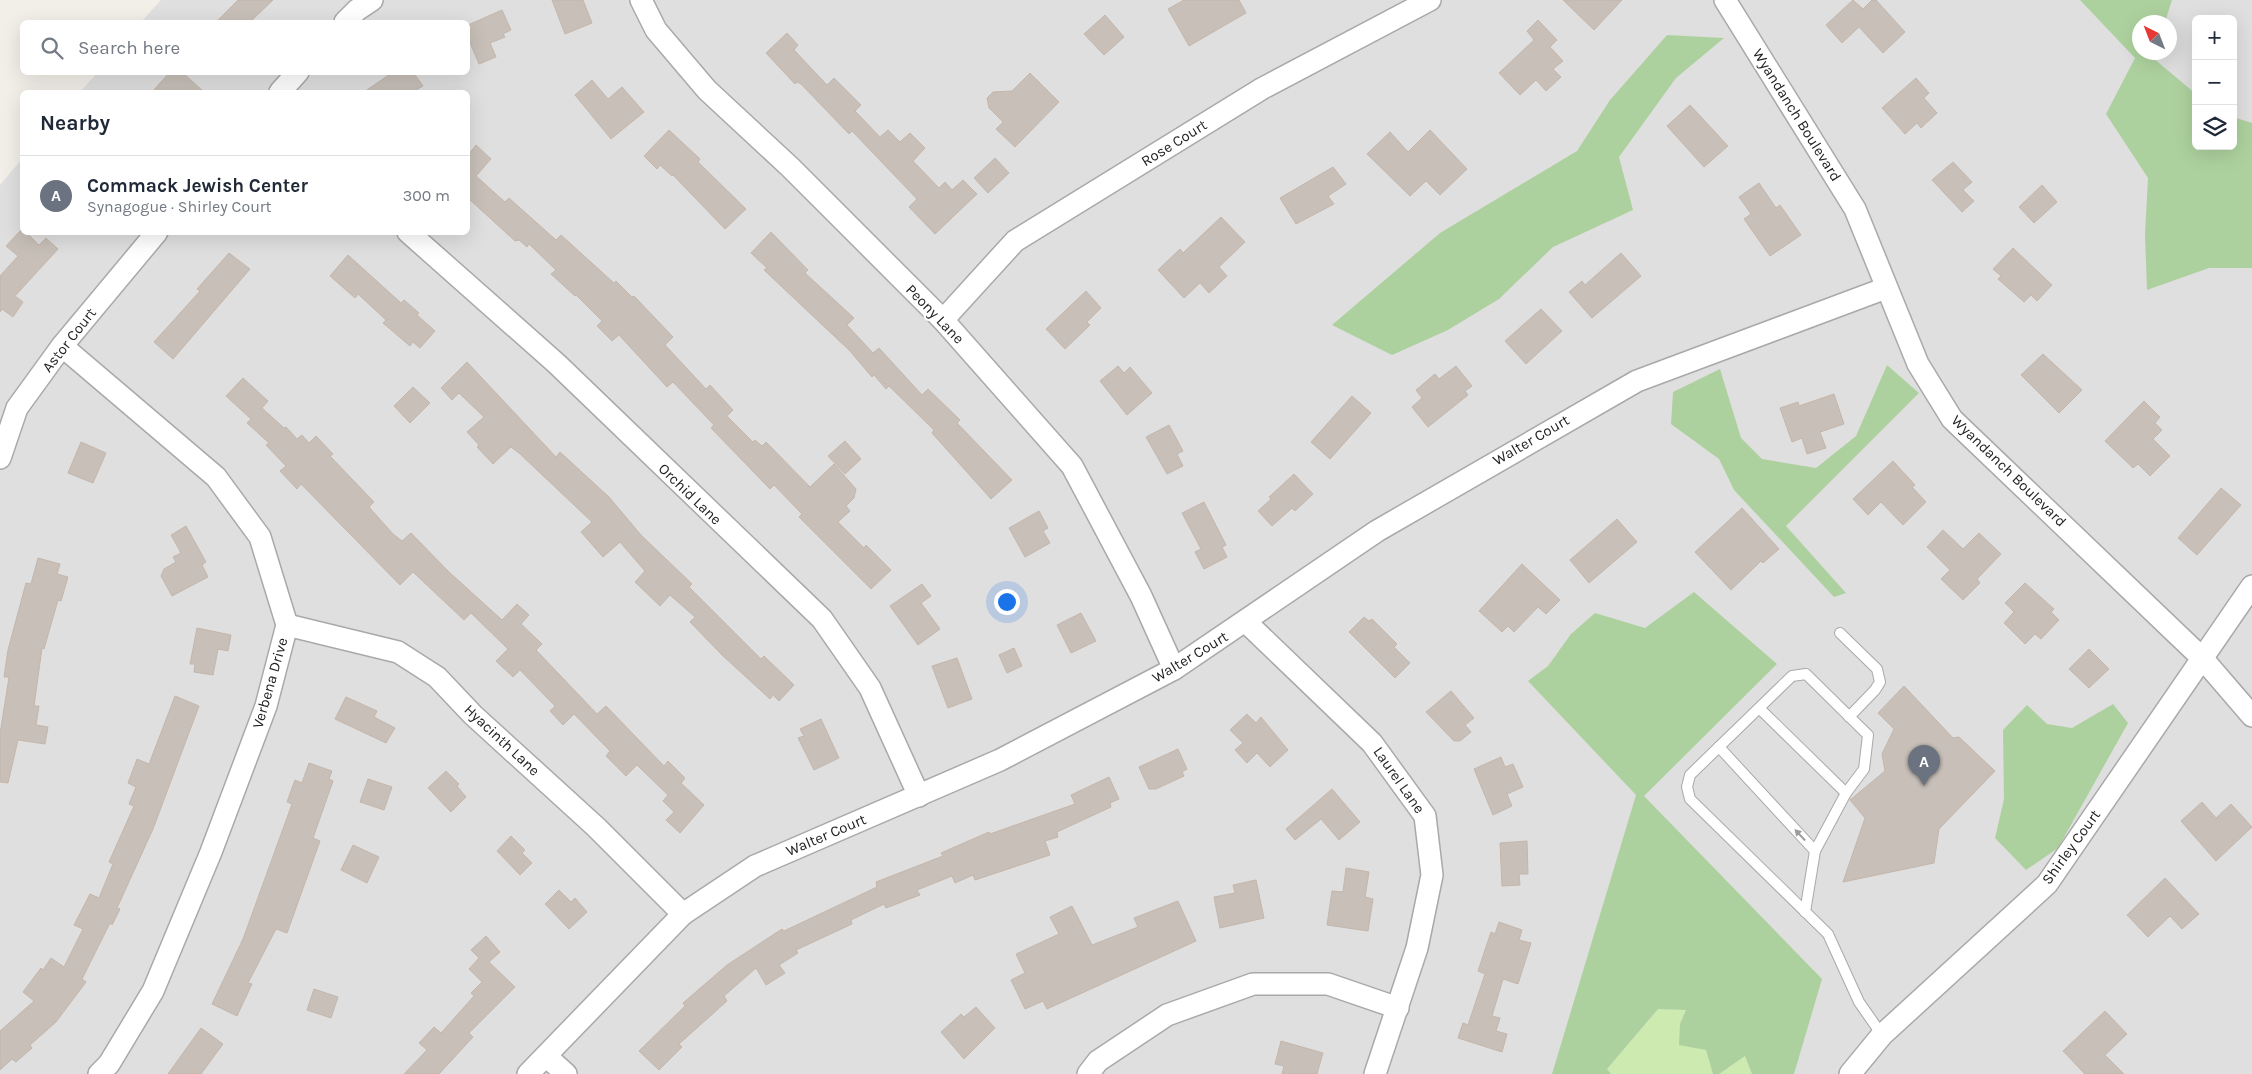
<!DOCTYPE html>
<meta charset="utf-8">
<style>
:root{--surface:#fff;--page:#f6f6f7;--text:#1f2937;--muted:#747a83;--line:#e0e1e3;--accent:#2563eb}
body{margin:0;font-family:Karla,sans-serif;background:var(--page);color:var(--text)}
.controls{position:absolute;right:15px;top:15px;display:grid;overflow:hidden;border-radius:8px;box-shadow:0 5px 20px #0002}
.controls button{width:45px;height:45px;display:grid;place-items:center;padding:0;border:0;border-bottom:1px solid var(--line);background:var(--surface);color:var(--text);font:25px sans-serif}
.compass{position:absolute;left:2132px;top:15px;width:45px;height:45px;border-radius:50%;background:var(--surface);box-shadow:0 5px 20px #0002;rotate:318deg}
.you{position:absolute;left:1006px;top:601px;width:18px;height:18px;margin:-12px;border:4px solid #fff;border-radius:50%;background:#1a73e8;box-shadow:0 0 0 8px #1a73e833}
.badge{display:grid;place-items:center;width:32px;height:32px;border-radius:50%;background:var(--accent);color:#fff;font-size:16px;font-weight:700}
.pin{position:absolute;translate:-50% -41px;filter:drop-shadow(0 1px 2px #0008)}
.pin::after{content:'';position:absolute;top:26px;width:18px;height:15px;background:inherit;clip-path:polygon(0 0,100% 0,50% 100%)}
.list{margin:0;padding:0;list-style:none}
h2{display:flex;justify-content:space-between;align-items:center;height:65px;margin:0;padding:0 20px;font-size:21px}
h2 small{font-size:16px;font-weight:400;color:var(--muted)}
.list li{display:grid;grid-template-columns:32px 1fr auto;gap:15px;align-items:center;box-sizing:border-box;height:80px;padding:0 20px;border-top:1px solid var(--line)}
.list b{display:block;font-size:19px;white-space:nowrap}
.list p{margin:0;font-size:16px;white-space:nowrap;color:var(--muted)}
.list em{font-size:16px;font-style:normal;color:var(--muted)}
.icon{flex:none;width:28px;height:28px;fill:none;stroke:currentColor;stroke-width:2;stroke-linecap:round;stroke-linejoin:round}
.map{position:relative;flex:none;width:2252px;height:1074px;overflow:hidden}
.search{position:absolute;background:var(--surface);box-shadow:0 5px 20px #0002;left:20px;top:20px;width:450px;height:55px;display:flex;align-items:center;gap:12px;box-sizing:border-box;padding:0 18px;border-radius:8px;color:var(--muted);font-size:19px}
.panel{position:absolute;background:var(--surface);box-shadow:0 5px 20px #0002;left:20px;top:90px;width:450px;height:145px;border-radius:8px}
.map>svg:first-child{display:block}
.residential{fill:#e0dfdf;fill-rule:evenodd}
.grass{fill:#cdebb0}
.forest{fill:#add19e}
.building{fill:#c7bfb8;stroke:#c4b6ab}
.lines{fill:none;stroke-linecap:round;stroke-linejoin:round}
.lane-casing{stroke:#a9a9a9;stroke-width:12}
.street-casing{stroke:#a9a9a9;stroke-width:24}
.lane{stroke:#fff;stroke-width:10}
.street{stroke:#fff;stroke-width:21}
.oneway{fill:#9c9c9c}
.labels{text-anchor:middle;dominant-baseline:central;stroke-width:4.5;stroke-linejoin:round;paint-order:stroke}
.street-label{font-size:15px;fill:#222;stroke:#fff}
</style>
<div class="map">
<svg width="2252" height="1074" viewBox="0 0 2252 1074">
<rect width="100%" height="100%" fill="#f2efe9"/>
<path class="residential" d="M161,0H2252V1074H0V185L22,159V232H468V92H80L97,73L468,72V22H141ZM2196,19H2233V146H2196ZM2140,22H2170V52H2140Z"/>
<g class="grass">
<polygon points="1658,1009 1686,1010 1680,1024 1706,1050 1713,1074 1611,1074 1607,1069"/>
<polygon points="1745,1056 1752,1074 1719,1074"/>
</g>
<g class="forest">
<polygon points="2080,0 2172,0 2165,22 2140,22 2140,52 2155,53 2153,58 2196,94 2196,146 2233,146 2233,117 2252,123 2252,268 2209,268 2147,290 2145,234 2148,178 2106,114 2135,58"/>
<polygon points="1667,35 1724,38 1676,78 1619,157 1633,210 1553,247 1499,299 1448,330 1392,355 1332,325 1440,233 1577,151 1610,100"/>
<polygon points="1887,365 1919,393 1786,526 1846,593 1834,597 1734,490 1719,459 1671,424 1673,392 1720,369 1741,438 1762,459 1816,468 1856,436"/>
<polygon points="1694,592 1777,664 1644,796 1822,979 1794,1074 1752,1074 1745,1056 1719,1074 1713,1074 1706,1050 1679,1045 1680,1024 1686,1010 1658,1009 1607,1069 1611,1074 1552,1074 1636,795 1528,681 1548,666 1571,634 1595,613 1645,628"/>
<polygon points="2113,704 2128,723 2058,848 2026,870 1995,838 2004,799 2003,730 2027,705 2047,724 2072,728"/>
</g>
<g class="building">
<polygon points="238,0 273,0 250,22 216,22"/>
<polygon points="552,0 583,0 592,23 565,34"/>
<polygon points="1184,0 1239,0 1246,13 1189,46 1168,9"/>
<polygon points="1563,0 1622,0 1594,30"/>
<polygon points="1853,0 1863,9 1872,0 1876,0 1905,32 1883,53 1859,27 1842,43 1826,25"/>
<polygon points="502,10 511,30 503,34 505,37 490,43 496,57 479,64 468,38 468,25"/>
<polygon points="1105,15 1124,37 1104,55 1084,34"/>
<polygon points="1538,20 1557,40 1550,47 1563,61 1553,69 1561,77 1546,91 1536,80 1520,95 1499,73 1534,40 1527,31"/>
<polygon points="787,33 798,45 794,50 827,85 834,78 861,105 855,111 880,137 888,130 900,142 910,133 925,148 913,161 939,188 945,182 952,190 963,180 977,194 935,234 909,207 917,199 852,131 849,134 801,84 797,82 795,84 766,53"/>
<polygon points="170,72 182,72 204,92 152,92"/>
<polygon points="393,72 413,72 423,86 413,92 364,92"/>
<polygon points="1030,73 1059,102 1015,147 996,129 1003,122 989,108 987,98 993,92 1012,91"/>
<polygon points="1916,78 1929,93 1924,98 1937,113 1921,128 1917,123 1905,134 1882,108"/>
<polygon points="592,80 608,99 622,87 644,112 611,139 575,95"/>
<polygon points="1690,105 1728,146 1704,167 1667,126"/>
<polygon points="669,130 700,159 698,162 746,209 725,229 673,175 672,176 660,165 657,169 644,156"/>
<polygon points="1430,130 1467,169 1440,195 1426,181 1410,196 1367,154 1390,132 1408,152"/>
<polygon points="476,145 491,159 476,176 505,202 509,198 556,240 561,235 614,283 616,281 632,297 634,296 673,337 665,345 706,389 710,385 733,410 727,416 753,442 755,440 762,446 766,442 810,487 834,464 856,489 854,498 846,506 850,511 838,522 864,548 866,545 891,570 871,589 799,517 802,514 774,485 770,489 711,428 714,425 673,382 667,387 619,335 612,341 597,326 602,321 576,295 575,296 551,274 556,270 529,244 527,247 519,240 515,241 468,198 468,155"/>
<polygon points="995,158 1009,173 988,193 974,178"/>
<polygon points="1953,162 1972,182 1963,190 1974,201 1962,212 1932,180"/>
<polygon points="1333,167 1346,184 1328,196 1334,204 1296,224 1280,198"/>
<polygon points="1759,183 1776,208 1780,205 1801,235 1770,256 1744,219 1751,214 1739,197"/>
<polygon points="2042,185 2057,202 2034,223 2019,207"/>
<polygon points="1221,217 1245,242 1219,267 1227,276 1209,293 1200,283 1184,298 1158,270 1180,249 1183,253"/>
<polygon points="22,229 22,232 26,232 39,245 46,238 58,249 15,296 23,302 13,317 2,309 0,312 0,276 18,256 6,246"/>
<polygon points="771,232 808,270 805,273 854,318 847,325 873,353 879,348 922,395 928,389 960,420 957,423 1012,480 991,499 932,433 934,430 889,386 886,389 874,375 872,377 850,351 764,270 767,268 751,253"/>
<polygon points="2013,248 2052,285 2037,301 2031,295 2024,302 1998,279 2001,276 1993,269"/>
<polygon points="229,253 250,269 173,359 154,342 200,291 197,289"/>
<polygon points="1621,253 1641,276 1592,318 1569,292 1582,281 1585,285"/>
<polygon points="348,255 401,303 404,300 419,313 417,315 435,331 420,348 413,342 410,346 383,323 386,320 358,294 355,298 330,276"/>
<polygon points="1086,291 1101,308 1087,322 1090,325 1065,349 1046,329"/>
<polygon points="1541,309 1562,331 1526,364 1505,341"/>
<polygon points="2043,354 2082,390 2059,413 2021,375"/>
<polygon points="467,362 556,457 560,452 609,497 641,535 692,584 689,587 761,659 764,656 794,685 779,701 773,695 770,699 722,655 690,622 695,617 670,595 660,606 635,582 645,571 620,542 603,557 581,532 592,522 519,453 511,447 493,464 477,447 479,445 467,432 484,417 459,393 452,400 441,388"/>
<polygon points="1118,366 1124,373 1130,367 1152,393 1127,415 1100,381"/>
<polygon points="1456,366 1472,386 1465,391 1468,395 1428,427 1412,407 1422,398 1416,390 1435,374 1439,379"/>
<polygon points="243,378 268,401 262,408 284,428 286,427 297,439 302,435 309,443 316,436 333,454 330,456 374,502 369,507 393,534 402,541 411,533 449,572 502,620 517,604 529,615 521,624 542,644 536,650 597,714 606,706 664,766 668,761 685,778 681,783 704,805 680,833 666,820 674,812 663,801 668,795 637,765 626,776 606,756 610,751 574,714 563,725 550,711 555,706 520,670 513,677 496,661 508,649 471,613 464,620 413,572 400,585 301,484 297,489 280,471 286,466 266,445 269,443 247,423 251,419 226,396"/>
<polygon points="413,387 430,403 410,423 394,406"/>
<polygon points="1834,394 1844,424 1820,432 1826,448 1807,454 1802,438 1792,442 1780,408 1798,402 1799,406"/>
<polygon points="1352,396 1371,413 1330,459 1311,442"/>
<polygon points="2144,401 2160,417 2155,423 2162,430 2153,439 2170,456 2150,476 2138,464 2133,468 2105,441"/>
<polygon points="1169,425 1183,451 1177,454 1183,466 1167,474 1146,437"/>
<polygon points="845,441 861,459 845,474 828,456"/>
<polygon points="81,442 106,453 93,483 68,473"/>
<polygon points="1893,461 1915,485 1912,487 1926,502 1903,525 1881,502 1868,515 1853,499"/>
<polygon points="1294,474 1313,494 1295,511 1292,508 1272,526 1258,511 1271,499 1269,497"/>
<polygon points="2221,488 2241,505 2197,555 2178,538"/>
<polygon points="1204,502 1226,545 1222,547 1227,557 1204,569 1195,552 1201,549 1182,513"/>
<polygon points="1742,508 1779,549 1763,563 1761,561 1731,590 1695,552"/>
<polygon points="1039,511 1048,528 1043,531 1050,543 1025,557 1009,528"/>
<polygon points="1617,519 1637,542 1589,583 1570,560"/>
<polygon points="186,526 206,562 202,565 208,577 172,596 161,576 164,569 176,562 173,557 181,553 171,535"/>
<polygon points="1943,530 1963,549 1979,533 2001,554 1977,579 1980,583 1963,600 1941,579 1950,570 1927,547"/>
<polygon points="38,558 60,564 57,574 68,577 61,601 58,600 44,649 42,648 34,706 39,706 36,725 48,727 45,744 18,740 8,783 0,782 0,734 9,677 4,677 8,650 26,583 31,584"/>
<polygon points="1522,564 1560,600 1546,614 1538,607 1514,632 1508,626 1502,632 1479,611"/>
<polygon points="2025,583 2054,609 2051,612 2059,620 2041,639 2035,634 2025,644 2004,623 2014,612 2005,603"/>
<polygon points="922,584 931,596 921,603 940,629 918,645 890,606"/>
<polygon points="1081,613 1096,641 1071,653 1057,625"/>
<polygon points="1364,617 1369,621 1372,619 1397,644 1394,647 1410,663 1395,678 1349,632"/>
<polygon points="197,628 231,635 228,651 218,649 213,675 194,672 195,664 190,664"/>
<polygon points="1014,648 1022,666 1007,673 999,655"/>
<polygon points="2089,649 2109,669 2089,688 2069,669"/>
<polygon points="957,658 972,699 948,708 932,666"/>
<polygon points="1904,686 1953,738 1959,737 1995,771 1939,829 1934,863 1843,882 1865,818 1850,800 1885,771 1882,754 1894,729 1878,713"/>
<polygon points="1451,691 1474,718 1465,725 1471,732 1460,741 1454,741 1426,712"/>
<polygon points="175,696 199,706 153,829 117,908 120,909 112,925 110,923 82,979 86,982 56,1022 30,1045 32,1048 16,1062 12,1059 0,1070 0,1031 34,1001 23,992 41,968 43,970 51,958 64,967 83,929 74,925 90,894 99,898 113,864 109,862 134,806 129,804 136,787 128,783 137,759 149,764"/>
<polygon points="346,697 377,711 374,717 395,728 386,743 335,719"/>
<polygon points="1247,714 1256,723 1261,717 1288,750 1270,767 1257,753 1247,763 1235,750 1243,743 1230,730"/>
<polygon points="821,719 839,758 814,770 798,738 804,736 800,729"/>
<polygon points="1178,749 1187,769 1182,772 1184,776 1156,789 1149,789 1139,767"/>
<polygon points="1501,757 1505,767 1513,764 1523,787 1507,794 1512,806 1493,815 1474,769"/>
<polygon points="309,763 332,771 329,779 333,781 313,838 320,841 287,933 276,929 248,983 252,984 237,1016 212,1004 243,939 292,804 287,802 295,780 302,783"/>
<polygon points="446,771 459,784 457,786 466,797 451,812 428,788"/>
<polygon points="1109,777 1119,799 1110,803 1111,807 1057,832 1058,837 1045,841 1050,855 975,880 973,875 955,883 952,876 917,890 920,895 886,908 884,904 851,920 852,924 796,950 798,953 779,965 785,973 766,985 756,968 724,996 727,1001 679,1044 682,1047 659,1070 639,1051 685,1006 683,1003 727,965 782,929 784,931 877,887 876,882 943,856 941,853 989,832 990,834 1075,804 1071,795"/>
<polygon points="368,779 392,787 384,810 360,802"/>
<polygon points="1332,789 1360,822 1339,840 1321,819 1295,840 1286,829"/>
<polygon points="2202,802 2216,818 2231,804 2252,827 2216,861 2181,821"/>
<polygon points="511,836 525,850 522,853 532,863 520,875 497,851"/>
<polygon points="1527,841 1528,874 1519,874 1520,885 1502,886 1500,843"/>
<polygon points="353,845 379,857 367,883 341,870"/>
<polygon points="1346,868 1369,872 1365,897 1373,899 1368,931 1327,925 1332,891 1343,892"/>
<polygon points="2165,878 2199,914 2182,929 2170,916 2148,937 2127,915"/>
<polygon points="1256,880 1264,918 1220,928 1214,897 1235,893 1233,885"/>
<polygon points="559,890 571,902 575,898 587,912 569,929 545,904"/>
<polygon points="1178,901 1196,941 1047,1009 1043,1001 1025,1009 1011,980 1025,973 1016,954 1059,934 1050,917 1072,906 1092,945 1138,927 1134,918"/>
<polygon points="1499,922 1522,930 1519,940 1531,943 1518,984 1503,979 1492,1016 1500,1018 1496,1031 1507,1034 1502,1052 1458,1038 1463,1023 1468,1025 1485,974 1478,971 1491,932 1495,934"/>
<polygon points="486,936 500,952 489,962 515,987 469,1033 473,1037 439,1074 404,1074 427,1050 419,1043 434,1027 441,1033 474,996 471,993 482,982 469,969 479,958 471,950"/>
<polygon points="314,989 338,997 331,1018 307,1010"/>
<polygon points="976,1007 995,1028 964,1059 941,1032 961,1014 964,1017"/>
<polygon points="2105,1011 2127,1034 2105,1055 2124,1074 2085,1074 2063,1051"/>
<polygon points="201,1028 223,1044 201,1074 168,1074"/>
<polygon points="1281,1041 1323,1053 1317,1074 1282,1074 1284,1066 1275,1064"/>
</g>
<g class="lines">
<defs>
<g id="lane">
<polyline points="1840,633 1877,669 1880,682 1875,690 1849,717"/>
<polyline points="1759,708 1846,793 1864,769 1868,735 1806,674 1792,676 1690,775 1687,787 1690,799 1828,934 1859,1002 1882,1035"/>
<polyline points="1719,747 1815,851 1805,912"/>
<polyline points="1815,851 1846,793"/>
</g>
<g id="street">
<polyline points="641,0 656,30 707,90 790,167 943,320 1072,466 1141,596 1174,669"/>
<polyline points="1725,0 1855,209 1918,364 1952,419 2203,659 2252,716"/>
<polyline points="345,22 357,10 372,0"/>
<polyline points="280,92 298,72"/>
<polyline points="408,232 557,364 822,619 870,688 919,796"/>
<polyline points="943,320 1015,241 1263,88 1430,0"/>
<polyline points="62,346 216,477 260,537 287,625 266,706 211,852 153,991 109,1064 99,1074"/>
<polyline points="0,458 17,408 62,346 157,232"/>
<polyline points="1246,622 1372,743 1425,816 1432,875 1417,948 1375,1074"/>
<polyline points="287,625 398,652 437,677 473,715 596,827 683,914"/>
<polyline points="546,1056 566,1074"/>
<polyline points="528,1074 683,914 755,866 1000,760 1174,669 1377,531 1637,381 1886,288"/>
<polyline points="1088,1074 1098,1061 1167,1015 1253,984 1328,984 1398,1008"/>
<polyline points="1850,1074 1882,1035 2047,884 2252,586"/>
</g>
</defs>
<use href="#lane" class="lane-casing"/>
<use href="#street" class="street-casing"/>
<use href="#lane" class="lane"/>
<use href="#street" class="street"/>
</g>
<defs><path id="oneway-solid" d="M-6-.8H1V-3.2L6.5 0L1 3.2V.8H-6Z" transform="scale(1.25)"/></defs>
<use class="oneway" href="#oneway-solid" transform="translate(1800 835) rotate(-133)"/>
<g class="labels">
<g class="street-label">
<text transform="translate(1797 115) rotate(58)">Wyandanch Boulevard</text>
<text transform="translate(1174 143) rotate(-32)">Rose Court</text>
<text transform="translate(935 314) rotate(46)">Peony Lane</text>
<text transform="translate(69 340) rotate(-52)">Astor Court</text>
<text transform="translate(1531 440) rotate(-30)">Walter Court</text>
<text transform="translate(2009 471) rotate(44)">Wyandanch Boulevard</text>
<text transform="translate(690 494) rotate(44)">Orchid Lane</text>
<text transform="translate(1190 657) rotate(-31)">Walter Court</text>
<text transform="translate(270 683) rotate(-74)">Verbena Drive</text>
<text transform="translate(502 740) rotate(43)">Hyacinth Lane</text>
<text transform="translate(1399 780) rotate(55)">Laurel Lane</text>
<text transform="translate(826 835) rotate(-23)">Walter Court</text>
<text transform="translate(2071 847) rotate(-54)">Shirley Court</text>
</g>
</g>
</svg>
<div class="controls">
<button>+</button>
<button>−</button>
<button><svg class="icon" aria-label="layers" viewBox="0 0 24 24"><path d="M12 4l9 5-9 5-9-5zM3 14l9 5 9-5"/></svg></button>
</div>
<svg class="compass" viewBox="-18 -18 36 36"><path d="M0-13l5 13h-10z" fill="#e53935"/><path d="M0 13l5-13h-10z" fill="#747a83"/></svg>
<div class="you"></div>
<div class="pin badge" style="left:1924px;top:786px;background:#6b7280">A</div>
<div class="search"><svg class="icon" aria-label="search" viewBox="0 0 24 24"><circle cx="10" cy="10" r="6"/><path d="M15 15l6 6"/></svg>Search here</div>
<section class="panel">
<h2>Nearby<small></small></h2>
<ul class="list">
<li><span class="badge" style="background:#6b7280">A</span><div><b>Commack Jewish Center</b><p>Synagogue · Shirley Court</p></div><em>300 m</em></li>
</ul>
</section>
</div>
